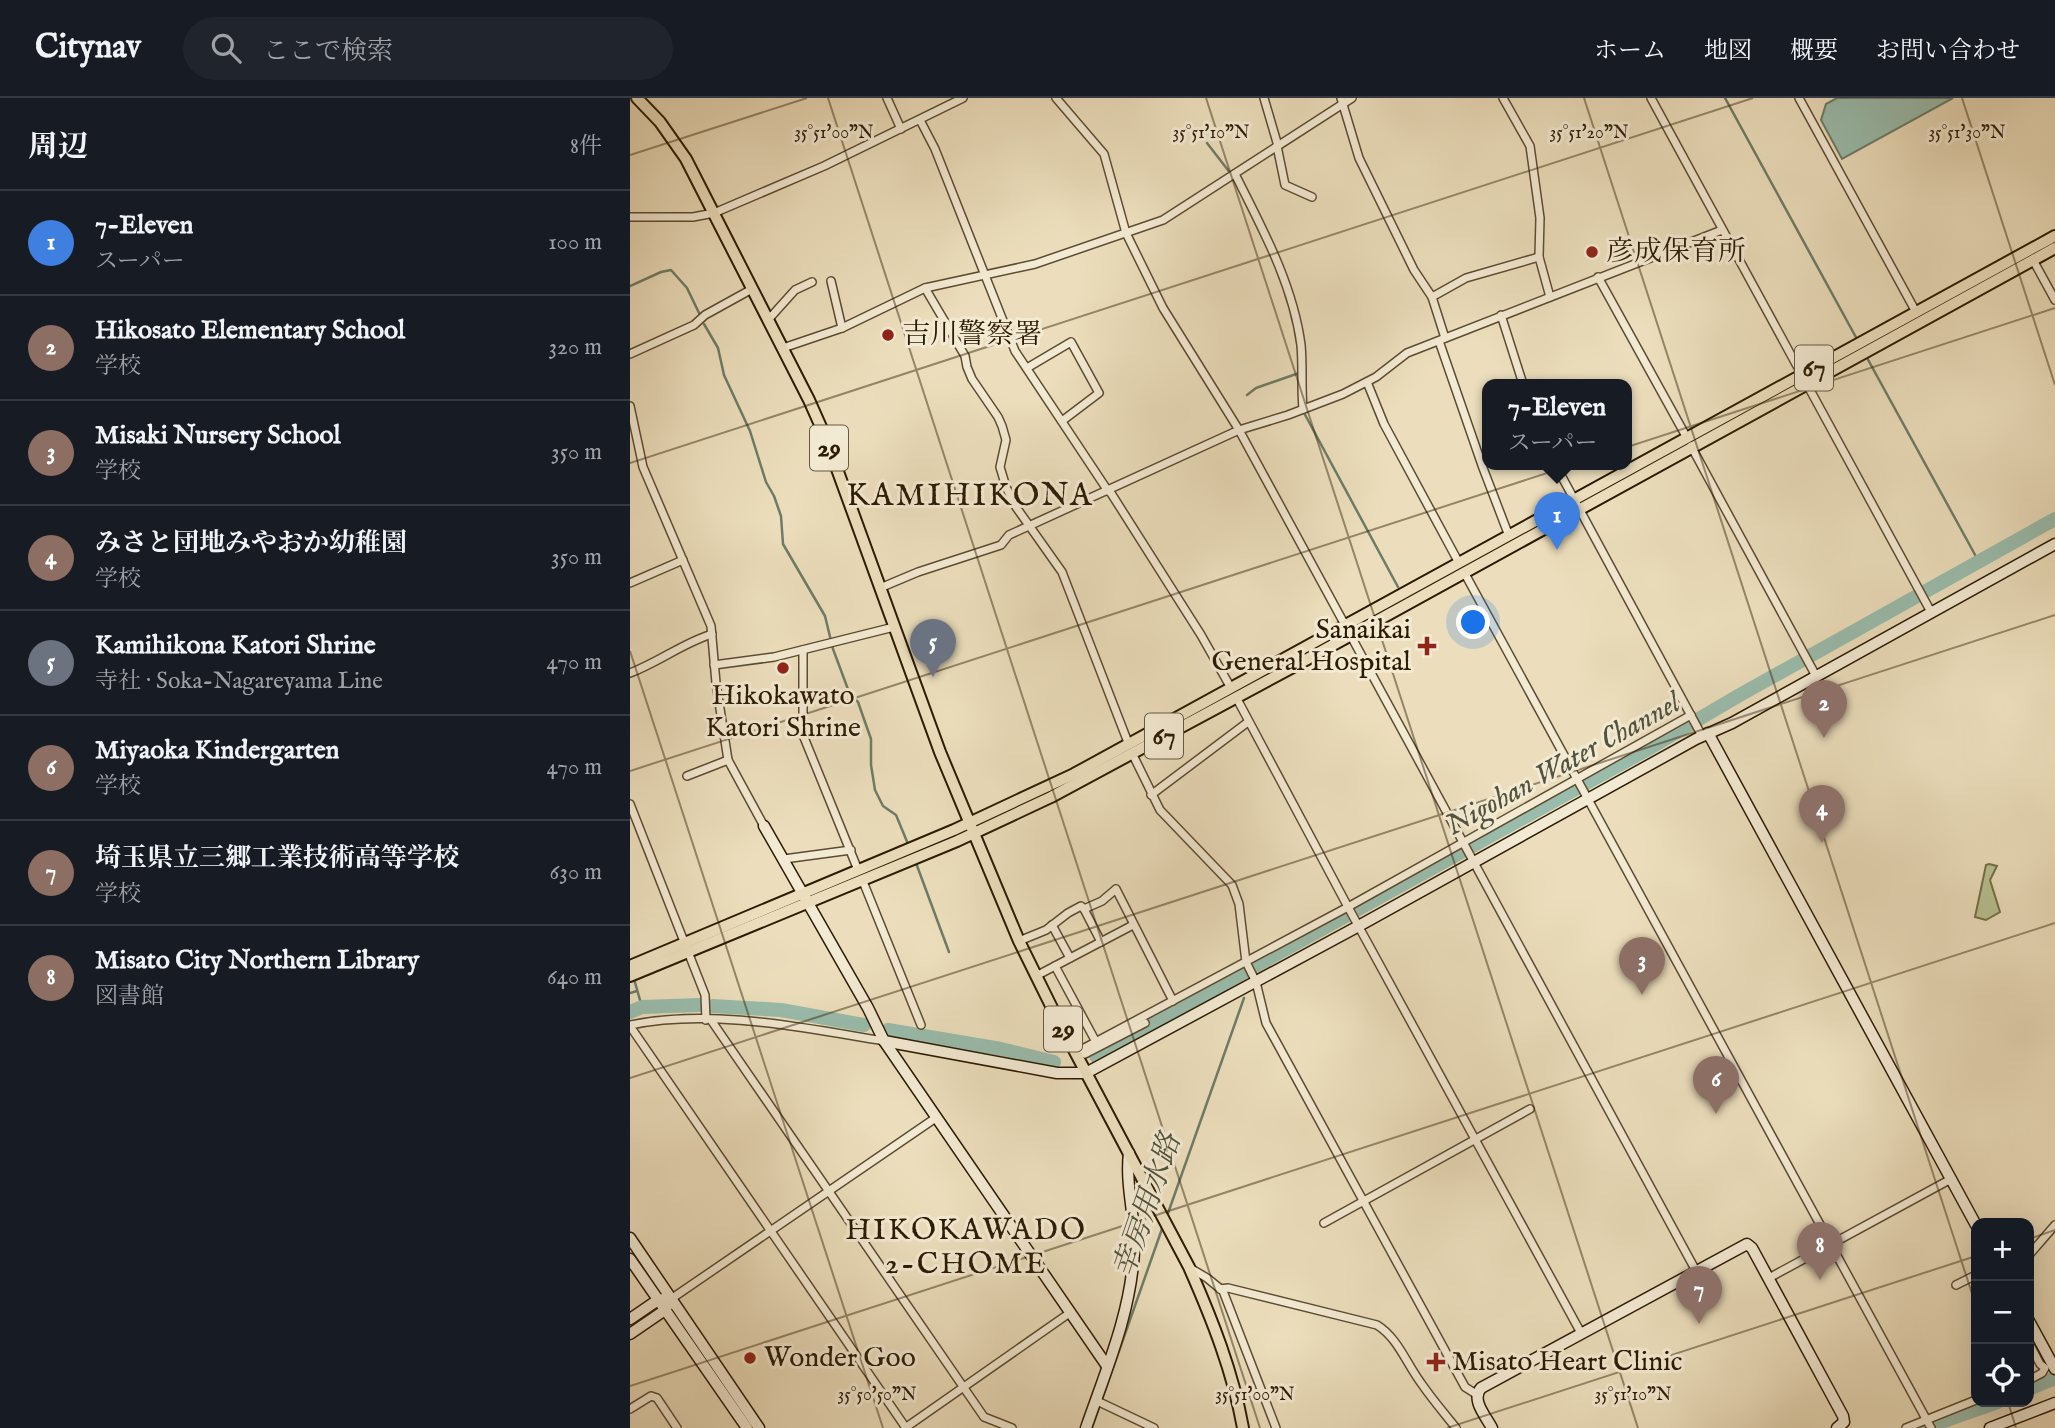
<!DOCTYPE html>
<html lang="ja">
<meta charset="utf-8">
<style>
:root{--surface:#171b24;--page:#20242c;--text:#f1f3f6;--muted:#9ea1a6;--line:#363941;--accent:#0f766e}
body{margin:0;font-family:"IM FELL English","Noto Serif JP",serif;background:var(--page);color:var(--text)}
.controls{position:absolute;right:21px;bottom:21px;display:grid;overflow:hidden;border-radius:14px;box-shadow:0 7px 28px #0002}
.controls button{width:63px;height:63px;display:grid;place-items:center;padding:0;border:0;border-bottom:2px solid var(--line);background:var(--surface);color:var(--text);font:35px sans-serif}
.you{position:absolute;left:844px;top:525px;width:24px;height:24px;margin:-18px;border:5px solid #fff;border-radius:50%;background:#1a73e8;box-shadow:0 0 0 10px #1a73e833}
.badge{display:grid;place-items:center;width:46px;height:46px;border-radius:50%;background:var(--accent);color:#fff;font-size:23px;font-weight:700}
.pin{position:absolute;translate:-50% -58px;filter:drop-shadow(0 2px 4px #0008)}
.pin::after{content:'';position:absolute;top:37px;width:24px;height:21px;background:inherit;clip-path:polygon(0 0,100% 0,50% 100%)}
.popup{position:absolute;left:852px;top:281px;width:150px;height:91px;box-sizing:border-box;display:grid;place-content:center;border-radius:14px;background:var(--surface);filter:drop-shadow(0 2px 5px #0005);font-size:23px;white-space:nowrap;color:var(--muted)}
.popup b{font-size:26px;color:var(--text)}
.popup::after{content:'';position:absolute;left:50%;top:100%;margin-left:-14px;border:14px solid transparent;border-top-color:var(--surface)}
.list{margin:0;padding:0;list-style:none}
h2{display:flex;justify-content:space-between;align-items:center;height:91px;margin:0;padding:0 28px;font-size:30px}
h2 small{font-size:23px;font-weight:400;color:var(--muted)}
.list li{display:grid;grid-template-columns:46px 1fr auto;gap:21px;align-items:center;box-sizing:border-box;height:105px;padding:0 28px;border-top:2px solid var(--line)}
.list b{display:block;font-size:26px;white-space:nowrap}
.list p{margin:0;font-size:23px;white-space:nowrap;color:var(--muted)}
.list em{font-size:23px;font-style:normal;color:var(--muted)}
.icon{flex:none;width:38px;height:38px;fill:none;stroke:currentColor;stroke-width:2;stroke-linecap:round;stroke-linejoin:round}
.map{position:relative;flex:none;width:1425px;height:1330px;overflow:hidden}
header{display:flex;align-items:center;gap:42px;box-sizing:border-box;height:98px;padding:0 35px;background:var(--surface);border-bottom:2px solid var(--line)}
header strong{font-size:33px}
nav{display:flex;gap:38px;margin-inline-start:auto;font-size:24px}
.search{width:490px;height:63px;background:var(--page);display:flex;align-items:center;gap:18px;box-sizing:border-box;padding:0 24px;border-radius:38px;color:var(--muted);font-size:26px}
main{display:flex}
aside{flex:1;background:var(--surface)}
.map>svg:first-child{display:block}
.green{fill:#b7c191;stroke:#726e4a;stroke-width:2}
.water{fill:#99bcac;stroke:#6d7c68;stroke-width:2}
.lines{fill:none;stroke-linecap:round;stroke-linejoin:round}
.stream{stroke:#6d7c68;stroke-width:2.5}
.river{stroke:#99bcac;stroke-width:14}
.street-casing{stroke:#5c4c31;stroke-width:10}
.secondary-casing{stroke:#2c1b03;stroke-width:13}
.primary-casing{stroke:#2c1b03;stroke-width:14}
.street{stroke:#f3ead3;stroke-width:7}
.secondary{stroke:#f3ead3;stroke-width:10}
.primary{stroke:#ecdebc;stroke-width:10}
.ticks{fill:none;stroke:#2c1b03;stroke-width:2;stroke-opacity:0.45}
.poi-dot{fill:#8f2418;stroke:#f3ead3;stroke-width:2.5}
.labels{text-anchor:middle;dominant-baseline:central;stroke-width:6;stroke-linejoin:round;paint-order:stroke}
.shield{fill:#f3ead3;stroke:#685941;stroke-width:2}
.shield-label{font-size:26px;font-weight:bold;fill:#2c1b03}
.poi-label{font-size:28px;fill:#2c1b03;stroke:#f3ead3;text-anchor:start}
.water-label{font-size:30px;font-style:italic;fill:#52533e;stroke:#f3ead3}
.neighbourhood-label{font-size:30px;letter-spacing:2px;fill:#2c1b03;stroke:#f3ead3}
.quarter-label{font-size:32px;letter-spacing:2px;fill:#2c1b03;stroke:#f3ead3}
.ticks-label{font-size:18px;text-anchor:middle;fill:#2c1b03;stroke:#f3ead3;stroke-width:6;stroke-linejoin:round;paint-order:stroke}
</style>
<header>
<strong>Citynav</strong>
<div class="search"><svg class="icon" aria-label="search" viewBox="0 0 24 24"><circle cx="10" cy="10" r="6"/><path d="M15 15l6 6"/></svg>ここで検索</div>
<nav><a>ホーム</a><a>地図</a><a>概要</a><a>お問い合わせ</a></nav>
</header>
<main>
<aside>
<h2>周辺<small>8件</small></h2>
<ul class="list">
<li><span class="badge" style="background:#3f7fe0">1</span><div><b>7-Eleven</b><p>スーパー</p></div><em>100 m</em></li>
<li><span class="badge" style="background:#8d6e63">2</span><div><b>Hikosato Elementary School</b><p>学校</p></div><em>320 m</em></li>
<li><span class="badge" style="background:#8d6e63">3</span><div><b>Misaki Nursery School</b><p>学校</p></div><em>350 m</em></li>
<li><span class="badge" style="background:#8d6e63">4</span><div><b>みさと団地みやおか幼稚園</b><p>学校</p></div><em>350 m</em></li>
<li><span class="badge" style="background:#6b7280">5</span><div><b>Kamihikona Katori Shrine</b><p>寺社 · Soka-Nagareyama Line</p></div><em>470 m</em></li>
<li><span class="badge" style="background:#8d6e63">6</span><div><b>Miyaoka Kindergarten</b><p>学校</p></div><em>470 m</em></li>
<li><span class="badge" style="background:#8d6e63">7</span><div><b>埼玉県立三郷工業技術高等学校</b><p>学校</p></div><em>630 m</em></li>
<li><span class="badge" style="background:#8d6e63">8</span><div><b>Misato City Northern Library</b><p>図書館</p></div><em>640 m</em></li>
</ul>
</aside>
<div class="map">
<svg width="1425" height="1330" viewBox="0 0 1425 1330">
<rect width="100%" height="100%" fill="#ecdebc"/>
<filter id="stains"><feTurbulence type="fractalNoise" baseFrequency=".00286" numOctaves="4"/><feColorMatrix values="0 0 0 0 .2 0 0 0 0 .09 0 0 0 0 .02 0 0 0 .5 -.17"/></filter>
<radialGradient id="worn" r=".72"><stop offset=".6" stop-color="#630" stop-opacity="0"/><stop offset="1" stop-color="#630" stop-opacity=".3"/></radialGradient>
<polygon class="green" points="1359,766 1367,768 1360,782 1370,814 1356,822 1345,819 1356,767"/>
<polygon class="water" points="1207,0 1323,0 1212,61 1191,22 1196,6"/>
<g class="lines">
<g class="stream">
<polyline points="1095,0 1228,243"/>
<polyline points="577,45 601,76"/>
<polyline points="609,92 640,155"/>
<polyline points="0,188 31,174 41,172 57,190 70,217"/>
<polyline points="74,226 88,250 94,277 120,333 136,384 144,398 151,418 153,446 195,518 203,551 219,594 228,604 241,641 241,667 245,692 253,708 266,717 278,746"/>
<polyline points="1236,258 1349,464"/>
<polyline points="617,297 626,290 669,275"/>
<polyline points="673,313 768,489"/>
<polyline points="286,765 319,854"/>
<polyline points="4,881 12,909"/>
<polyline points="0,895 7,893"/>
<polyline points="537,1118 614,900"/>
<polyline points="462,1330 533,1128"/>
</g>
<g class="river">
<polyline points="83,908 151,912 234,927"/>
<polyline points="0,914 12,909 69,907"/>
<polyline points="258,932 371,951 424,964"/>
<polyline points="466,958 616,873 1018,651 1108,598 1425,421"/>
<polyline points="1399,1291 1425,1280"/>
<polyline points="1294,1330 1368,1304"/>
</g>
<defs>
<g id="street">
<polyline points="257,0 271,31"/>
<polyline points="426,0 474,56 496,135 533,210 609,332 1066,1173"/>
<polyline points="634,0 648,48"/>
<polyline points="711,0 729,60 784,172 802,199 815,240"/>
<polyline points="873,0 900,48 910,120 909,159 920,199"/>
<polyline points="1021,0 1301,514"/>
<polyline points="1169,0 1286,214"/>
<polyline points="290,22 305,51 385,253 478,393"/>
<polyline points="647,48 655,87 682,99"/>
<path d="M605,76C632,130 663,186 671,247C673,268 671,290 673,311"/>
<polyline points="0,119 63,119 84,115 194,68 333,0"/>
<polyline points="1403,162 1425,202"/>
<polyline points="968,179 1057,340"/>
<polyline points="201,183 212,230"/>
<polyline points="295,190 335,258 337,269 342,281 368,319 372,328 376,342 370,369 376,389 386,409 432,474 499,647"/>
<polyline points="802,199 836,180 909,159"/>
<polyline points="871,217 893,286"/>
<polyline points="138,222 165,192 182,184"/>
<polyline points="809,243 853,370 879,438"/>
<polyline points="153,250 212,230 295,190 405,166 533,122 722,0"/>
<polyline points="0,256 64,227 75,217 122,191"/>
<polyline points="397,270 441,244 469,295 432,323"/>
<polyline points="737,284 754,326 829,465"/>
<polyline points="0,308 13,369 81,528 86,585 98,662 134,728"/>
<polyline points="1061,348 1186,578"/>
<polyline points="925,366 1072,638"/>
<polyline points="479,392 571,537 601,590"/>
<polyline points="834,474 1301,1330"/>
<polyline points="0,485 53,462"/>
<polyline points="250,490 288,474 371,447 379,437 609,332 658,317 713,296 746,279 777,255 1092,132"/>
<polyline points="173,552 173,637 228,772"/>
<polyline points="84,567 144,559 264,529"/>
<path d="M0,575C29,564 53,545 82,536"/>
<polyline points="606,599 718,809 951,1235"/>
<polyline points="502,655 530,712 602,787 609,806 616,864 626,884 636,925 835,1289 846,1296"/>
<polyline points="57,678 98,662"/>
<polyline points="521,697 618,624"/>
<polyline points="0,706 75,897 76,922"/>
<polyline points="154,761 221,752"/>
<polyline points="232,781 291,927"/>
<polyline points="454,811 471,844"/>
<polyline points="422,827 440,860"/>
<polyline points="389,843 416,832 438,815 451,808 454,811 472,803 486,791 543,903"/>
<polyline points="425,868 466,944"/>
<polyline points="406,878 503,827"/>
<polyline points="81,922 354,1319 382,1330"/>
<path d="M0,927C82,910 173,930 254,943"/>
<polyline points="0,928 276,1330"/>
<polyline points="445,955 718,809 1061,617"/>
<polyline points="455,956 515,925"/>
<polyline points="694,1125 900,1011"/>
<polyline points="1399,1157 1425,1127"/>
<polyline points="560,1170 577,1180 593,1193 646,1330"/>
<polyline points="1139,1180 1321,1081"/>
<polyline points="1326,1187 1346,1177"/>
<path d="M590,1191L598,1190L747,1227C768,1240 776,1265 791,1285C802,1301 814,1315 826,1330"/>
<polyline points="41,1201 307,1019"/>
<polyline points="1399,1245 1410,1266 1415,1270 1412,1275 1399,1282"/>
<polyline points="465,1302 524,1330"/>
<polyline points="0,1311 21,1298 27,1300 47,1330"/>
<polyline points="275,1330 441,1214"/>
<polyline points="1276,1330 1346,1302"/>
</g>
<g id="secondary">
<polyline points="1078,635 1346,1127"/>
<polyline points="134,728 238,910 254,943 477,1268"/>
<polyline points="254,943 427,975 456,975 725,830 1066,641 1102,625 1425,446"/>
<polyline points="0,1140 129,1330"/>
<polyline points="0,1161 117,1330"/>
<polyline points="0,1221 28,1202 34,1201"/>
<polyline points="1399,1223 1425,1271"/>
<polyline points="0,1236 35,1212 38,1207"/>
<path d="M456,1330C476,1272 501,1215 504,1153C506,1120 495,1088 499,1055"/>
<path d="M862,1330C855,1317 841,1302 851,1290L1117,1146L1122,1150L1213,1318L1214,1324L1207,1330"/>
<polyline points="1360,1330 1425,1305"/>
</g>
<g id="primary">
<path d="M7,0L30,24L56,61L179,302L195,338L310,654L389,843L426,918L559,1169C582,1221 603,1274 613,1330"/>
<polyline points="0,868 324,732 444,676 1425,138"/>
<polyline points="0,878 327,743 421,699 661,570 1425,150"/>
</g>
</defs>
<use href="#street" class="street-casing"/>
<use href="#secondary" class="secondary-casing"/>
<use href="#primary" class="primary-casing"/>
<use href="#street" class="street"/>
<use href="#secondary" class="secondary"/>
<use href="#primary" class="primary"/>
</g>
<path class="ticks" d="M198,0L630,1330M576,0L1008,1330M954,0L1346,1208M1332,0L1425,287M0,57L177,0M0,365L1123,0M0,553L253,1330M0,673L1425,210M0,980L1425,517M1399,1141L1425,1132M0,1288L1425,825M1378,1304L1386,1330M817,1330L1346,1158"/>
<g class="poi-dot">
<circle cx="962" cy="154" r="7"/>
<circle cx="258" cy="237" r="7"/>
<path d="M793.5 537.5h7v7h7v7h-7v7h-7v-7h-7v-7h7z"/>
<circle cx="153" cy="570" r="7"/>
<circle cx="120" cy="1260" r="7"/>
<path d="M802.5 1253.5h7v7h7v7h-7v7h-7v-7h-7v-7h7z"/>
</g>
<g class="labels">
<g class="shield">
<rect x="1165" y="247.5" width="38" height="45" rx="5"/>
<rect x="180" y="327.5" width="38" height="45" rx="5"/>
<rect x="515" y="615.5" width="38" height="45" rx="5"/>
<rect x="414" y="908.5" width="38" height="45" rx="5"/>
</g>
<g class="shield-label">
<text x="1184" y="270">67</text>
<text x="199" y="350">29</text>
<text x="534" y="638">67</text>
<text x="433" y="931">29</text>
</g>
<g class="poi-label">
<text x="976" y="154">彦成保育所</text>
<text x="272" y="237">吉川警察署</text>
<text x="781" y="532" text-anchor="end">Sanaikai<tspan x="781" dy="32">General Hospital</tspan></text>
<text x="153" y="598" text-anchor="middle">Hikokawato<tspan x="153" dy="32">Katori Shrine</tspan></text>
<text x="134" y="1260">Wonder Goo</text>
<text x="822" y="1264">Misato Heart Clinic</text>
</g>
<g class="water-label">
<text transform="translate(933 667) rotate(-29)">Nigohan Water Channel</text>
<text transform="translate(518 1108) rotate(-71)">幸房用水路</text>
</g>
<g class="neighbourhood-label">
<text x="336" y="1133">HIKOKAWADO<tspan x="336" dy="34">2-CHOME</tspan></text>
</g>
<g class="quarter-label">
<text x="340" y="398">KAMIHIKONA</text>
</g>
</g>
<g class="ticks-label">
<text x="204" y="40">35°51'00"N</text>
<text x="581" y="40">35°51'10"N</text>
<text x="959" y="40">35°51'20"N</text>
<text x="1337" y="40">35°51'30"N</text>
<text x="247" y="1302">35°50'50"N</text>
<text x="625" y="1302">35°51'00"N</text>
<text x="1003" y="1302">35°51'10"N</text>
</g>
<rect width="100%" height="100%" filter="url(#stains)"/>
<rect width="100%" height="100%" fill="url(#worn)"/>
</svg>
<div class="controls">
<button>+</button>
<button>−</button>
<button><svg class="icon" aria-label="locate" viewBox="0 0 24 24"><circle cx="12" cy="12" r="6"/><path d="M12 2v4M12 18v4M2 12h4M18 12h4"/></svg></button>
</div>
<div class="you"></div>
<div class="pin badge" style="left:927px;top:452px;background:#3f7fe0">1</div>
<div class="popup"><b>7-Eleven</b>スーパー</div>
<div class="pin badge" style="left:1194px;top:640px;background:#8d6e63">2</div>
<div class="pin badge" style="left:1012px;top:897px;background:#8d6e63">3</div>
<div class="pin badge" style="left:1192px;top:745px;background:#8d6e63">4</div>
<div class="pin badge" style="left:303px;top:579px;background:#6b7280">5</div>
<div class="pin badge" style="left:1086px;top:1016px;background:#8d6e63">6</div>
<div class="pin badge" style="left:1069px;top:1226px;background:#8d6e63">7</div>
<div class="pin badge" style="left:1190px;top:1182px;background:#8d6e63">8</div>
</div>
</main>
